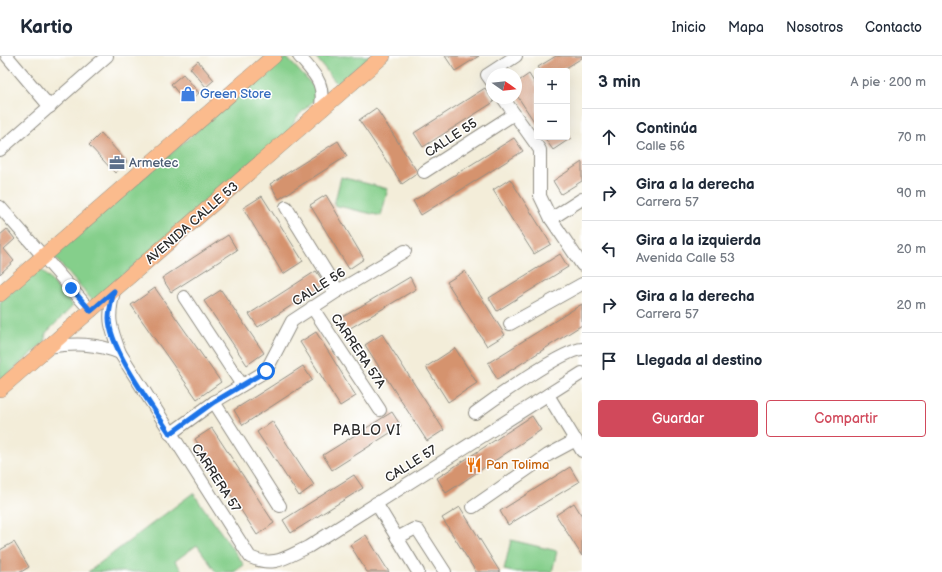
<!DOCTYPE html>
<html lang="es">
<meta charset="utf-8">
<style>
:root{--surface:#fff;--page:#f2f2f3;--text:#1f2937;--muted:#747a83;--line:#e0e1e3;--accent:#d1495b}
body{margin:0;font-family:"Balsamiq Sans",sans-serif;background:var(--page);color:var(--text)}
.controls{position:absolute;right:12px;top:12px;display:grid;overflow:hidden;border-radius:4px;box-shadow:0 4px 16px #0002}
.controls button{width:36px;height:36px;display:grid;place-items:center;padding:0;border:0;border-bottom:1px solid var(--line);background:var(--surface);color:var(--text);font:20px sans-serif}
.compass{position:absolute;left:486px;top:12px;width:36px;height:36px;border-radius:50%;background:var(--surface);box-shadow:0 4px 16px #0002;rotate:104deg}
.stop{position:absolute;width:12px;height:12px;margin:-9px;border:3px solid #1a73e8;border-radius:50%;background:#fff}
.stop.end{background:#1a73e8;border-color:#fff;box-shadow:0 1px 4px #0008}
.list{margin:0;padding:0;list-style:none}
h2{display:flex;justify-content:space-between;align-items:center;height:52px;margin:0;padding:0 16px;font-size:17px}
h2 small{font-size:13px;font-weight:400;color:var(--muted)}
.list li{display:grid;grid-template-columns:26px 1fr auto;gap:12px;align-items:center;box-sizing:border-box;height:56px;padding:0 16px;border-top:1px solid var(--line)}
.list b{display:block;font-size:15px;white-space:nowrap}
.list p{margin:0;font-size:13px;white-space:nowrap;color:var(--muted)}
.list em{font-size:13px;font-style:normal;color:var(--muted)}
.actions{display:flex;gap:8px;padding:12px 16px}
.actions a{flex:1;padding:9px 0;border:1px solid var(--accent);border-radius:4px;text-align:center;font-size:14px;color:var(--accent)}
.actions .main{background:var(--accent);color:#fff}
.icon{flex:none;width:22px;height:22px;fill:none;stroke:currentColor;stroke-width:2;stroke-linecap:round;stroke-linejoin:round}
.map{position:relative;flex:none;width:582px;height:516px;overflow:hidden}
header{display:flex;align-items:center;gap:24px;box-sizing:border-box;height:56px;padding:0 20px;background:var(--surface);border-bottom:1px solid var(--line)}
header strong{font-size:19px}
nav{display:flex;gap:22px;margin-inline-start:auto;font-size:14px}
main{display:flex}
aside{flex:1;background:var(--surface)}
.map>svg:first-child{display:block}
.green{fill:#85cf8b;stroke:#587d5b}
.building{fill:#d5936e}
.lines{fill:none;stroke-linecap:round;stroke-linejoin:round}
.minor-casing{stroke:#8f8c82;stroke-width:14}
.major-casing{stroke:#8f8c82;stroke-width:16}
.minor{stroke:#fff;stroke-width:12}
.major{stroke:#fbbb8d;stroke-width:15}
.route{stroke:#1a73e8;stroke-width:5}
.labels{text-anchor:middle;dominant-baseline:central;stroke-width:3;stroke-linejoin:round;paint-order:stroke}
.shop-label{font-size:13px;fill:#366cbe;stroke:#fff;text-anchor:start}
.street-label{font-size:13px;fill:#2b2b2b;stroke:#fff}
.service-label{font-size:13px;fill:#4e5e75;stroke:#fff;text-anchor:start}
.food-label{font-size:13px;fill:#c56008;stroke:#fff;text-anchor:start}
.neighbourhood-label{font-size:14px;letter-spacing:1px;fill:#2b2b2b;stroke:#fff}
</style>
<header>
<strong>Kartio</strong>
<nav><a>Inicio</a><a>Mapa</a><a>Nosotros</a><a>Contacto</a></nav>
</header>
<main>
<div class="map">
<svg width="582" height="516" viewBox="0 0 582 516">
<rect width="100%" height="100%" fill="#fff"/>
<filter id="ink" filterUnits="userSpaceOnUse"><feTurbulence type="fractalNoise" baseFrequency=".025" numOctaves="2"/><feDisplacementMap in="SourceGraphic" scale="8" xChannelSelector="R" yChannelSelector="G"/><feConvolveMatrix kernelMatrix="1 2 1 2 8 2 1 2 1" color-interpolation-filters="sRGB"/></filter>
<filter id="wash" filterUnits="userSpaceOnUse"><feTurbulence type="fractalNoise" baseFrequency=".012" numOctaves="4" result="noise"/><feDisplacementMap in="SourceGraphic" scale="16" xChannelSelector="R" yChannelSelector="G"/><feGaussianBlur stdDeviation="0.9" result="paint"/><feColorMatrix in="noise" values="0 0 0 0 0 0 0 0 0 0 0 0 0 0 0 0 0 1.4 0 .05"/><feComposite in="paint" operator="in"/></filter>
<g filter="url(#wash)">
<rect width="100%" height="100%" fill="#f3edd9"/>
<g class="green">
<polygon points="315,0 370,0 337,28"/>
<polygon points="287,2 317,34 315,43 297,61 289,75 93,245 53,200 275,7"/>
<polygon points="341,121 388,133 381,160 334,149"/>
<polygon points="40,212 73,250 46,277 44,287 0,325 0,246"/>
<polygon points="193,437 244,509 234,516 216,516 197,489 175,505 183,516 88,516"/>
<polygon points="511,484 557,495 552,516 513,516 504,514"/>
</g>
<g id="blocks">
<g class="building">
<polygon points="445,0 479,0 455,15"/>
<polygon points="556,0 582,0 582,2 561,15 541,15 538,11"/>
<polygon points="198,5 214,24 206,31 190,12"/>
<polygon points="183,18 199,37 186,47 171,28"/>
<polygon points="529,18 537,31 537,70 516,38 516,27"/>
<polygon points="485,32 494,46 423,91 414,77"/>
<polygon points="376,52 418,117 402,128 359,64"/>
<polygon points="101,77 127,106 115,117 89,89"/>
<polygon points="567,77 571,82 553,94 544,81 567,81"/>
<polygon points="514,82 523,95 421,159 413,145"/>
<polygon points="338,85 347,100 279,143 270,128"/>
<polygon points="582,106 582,125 561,138 553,125"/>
<polygon points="510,123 551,188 534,198 493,134"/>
<polygon points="326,139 364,203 349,213 310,149"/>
<polygon points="262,140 303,205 283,218 243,152"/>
<polygon points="7,173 15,183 4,193 14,205 0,218 0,179"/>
<polygon points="228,179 237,194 171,236 162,222"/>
<polygon points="560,198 568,211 497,255 489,242"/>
<polygon points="316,215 325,228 258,271 249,258"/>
<polygon points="465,215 505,279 487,290 447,226"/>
<polygon points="410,221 416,233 347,274 341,262"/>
<polygon points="155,232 221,326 197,343 131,249"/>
<polygon points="221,234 264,297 247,309 204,245"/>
<polygon points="582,248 582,269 497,323 488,307"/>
<polygon points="316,276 356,340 340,350 300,286"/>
<polygon points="382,278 444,374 427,385 365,289"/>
<polygon points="455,292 477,327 448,346 426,311"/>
<polygon points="303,310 312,324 243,369 234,354"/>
<polygon points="392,356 401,370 332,414 323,399"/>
<polygon points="532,360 541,374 446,437 437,422"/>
<polygon points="272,365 314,429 299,440 257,376"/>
<polygon points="212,372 274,467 257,479 195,383"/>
<polygon points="570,411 579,426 508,469 500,455"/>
<polygon points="354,419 363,432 291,477 283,464"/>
<polygon points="574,447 582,460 582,500 556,459"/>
<polygon points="460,451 500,516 476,516 442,462"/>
<polygon points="366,479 389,516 367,516 350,489"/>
<polygon points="14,486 29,511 21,516 0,516 0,494"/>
</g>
</g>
</g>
<g filter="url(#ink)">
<use href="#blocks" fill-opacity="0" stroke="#8f8c82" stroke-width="1"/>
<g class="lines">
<defs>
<g id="minor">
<polyline points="7,0 50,51"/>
<path d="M299,0C316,20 326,27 320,55"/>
<polyline points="492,26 487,19 516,0"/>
<polyline points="503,42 540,94 540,140 551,163 582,209"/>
<polyline points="0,94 107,0"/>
<polyline points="424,116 514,58"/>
<polyline points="0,151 91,255"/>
<polyline points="286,151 338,235"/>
<polyline points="551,163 582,143"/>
<path d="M114,235C107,263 110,270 120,297L250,501C274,512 286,501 308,491L582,317"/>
<polyline points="184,241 242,329"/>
<polyline points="312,251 380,354"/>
<polyline points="510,268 582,228"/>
<path d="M49,291C74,287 96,287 120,297"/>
<polyline points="548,339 582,395"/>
<polyline points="214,346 280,450"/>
<path d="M475,357C494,343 563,294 582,293"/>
<polyline points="170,378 214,346 266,315 292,265 338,235 405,195"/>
<polyline points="376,447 418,516"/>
<polyline points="473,451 548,399 576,384"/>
<polyline points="397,482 414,473 418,474 445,516"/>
</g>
<g id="major">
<polyline points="0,238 274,0"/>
<polyline points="0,333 383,0"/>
</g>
</defs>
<use href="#minor" class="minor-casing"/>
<use href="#major" class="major-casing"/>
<use href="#minor" class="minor"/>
<use href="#major" class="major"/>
</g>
</g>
<g class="lines" filter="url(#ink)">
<path class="route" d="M71,232L91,255L114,235C112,244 109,253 109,262C109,293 153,351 170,378L214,346L266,315"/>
</g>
<defs>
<symbol id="shop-bare" viewBox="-9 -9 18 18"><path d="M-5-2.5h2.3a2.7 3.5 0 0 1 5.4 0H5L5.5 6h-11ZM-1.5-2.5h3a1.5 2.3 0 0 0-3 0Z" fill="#3f7fe0" stroke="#fff" stroke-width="2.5" paint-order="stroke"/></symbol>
<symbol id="office-bare" viewBox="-9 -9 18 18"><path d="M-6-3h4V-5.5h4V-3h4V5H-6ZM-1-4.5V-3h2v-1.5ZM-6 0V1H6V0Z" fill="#5c6f8a" stroke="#fff" stroke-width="2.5" paint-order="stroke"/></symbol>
<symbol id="restaurant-bare" viewBox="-9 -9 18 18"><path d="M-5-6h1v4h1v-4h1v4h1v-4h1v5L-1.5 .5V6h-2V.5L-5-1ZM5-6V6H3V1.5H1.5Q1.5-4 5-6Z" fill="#e8710a" stroke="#fff" stroke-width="2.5" paint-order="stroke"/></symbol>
</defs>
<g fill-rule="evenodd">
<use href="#shop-bare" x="177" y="27" width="22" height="22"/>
<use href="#office-bare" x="106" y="96" width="22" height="22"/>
<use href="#restaurant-bare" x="463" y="398" width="22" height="22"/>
</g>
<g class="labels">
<g class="shop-label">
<text x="200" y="38">Green Store</text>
</g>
<g class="street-label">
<text transform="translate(451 82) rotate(-33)">CALLE 55</text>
<text transform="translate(192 167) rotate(-41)">AVENIDA CALLE 53</text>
<text transform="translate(319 231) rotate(-32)">CALLE 56</text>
<text transform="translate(358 295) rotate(56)">CARRERA 57A</text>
<text transform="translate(411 408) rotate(-32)">CALLE 57</text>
<text transform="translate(216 422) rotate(57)">CARRERA 57</text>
</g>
<g class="service-label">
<text x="129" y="107">Armetec</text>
</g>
<g class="food-label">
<text x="486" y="409">Pan Tolima</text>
</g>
<g class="neighbourhood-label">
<text x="367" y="374">PABLO VI</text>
</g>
</g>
</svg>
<div class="controls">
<button>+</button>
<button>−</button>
</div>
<svg class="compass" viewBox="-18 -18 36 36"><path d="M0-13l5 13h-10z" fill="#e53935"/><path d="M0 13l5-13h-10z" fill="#747a83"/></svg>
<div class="stop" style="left:266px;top:315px"></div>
<div class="stop end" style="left:71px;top:232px"></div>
</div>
<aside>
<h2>3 min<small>A pie · 200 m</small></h2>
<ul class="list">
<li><svg class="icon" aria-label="ahead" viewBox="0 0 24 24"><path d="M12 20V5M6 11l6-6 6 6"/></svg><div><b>Continúa</b><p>Calle 56</p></div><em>70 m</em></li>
<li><svg class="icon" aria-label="right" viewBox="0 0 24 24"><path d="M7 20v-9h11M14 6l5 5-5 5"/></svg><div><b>Gira a la derecha</b><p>Carrera 57</p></div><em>90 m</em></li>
<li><svg class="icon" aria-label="left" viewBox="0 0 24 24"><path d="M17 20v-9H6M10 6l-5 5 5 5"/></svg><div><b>Gira a la izquierda</b><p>Avenida Calle 53</p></div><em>20 m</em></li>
<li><svg class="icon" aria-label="right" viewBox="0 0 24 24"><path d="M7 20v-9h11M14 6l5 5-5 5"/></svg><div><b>Gira a la derecha</b><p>Carrera 57</p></div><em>20 m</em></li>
<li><svg class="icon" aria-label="arrive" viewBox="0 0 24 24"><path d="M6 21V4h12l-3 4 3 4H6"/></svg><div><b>Llegada al destino</b></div></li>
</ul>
<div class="actions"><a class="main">Guardar</a><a>Compartir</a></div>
</aside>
</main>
